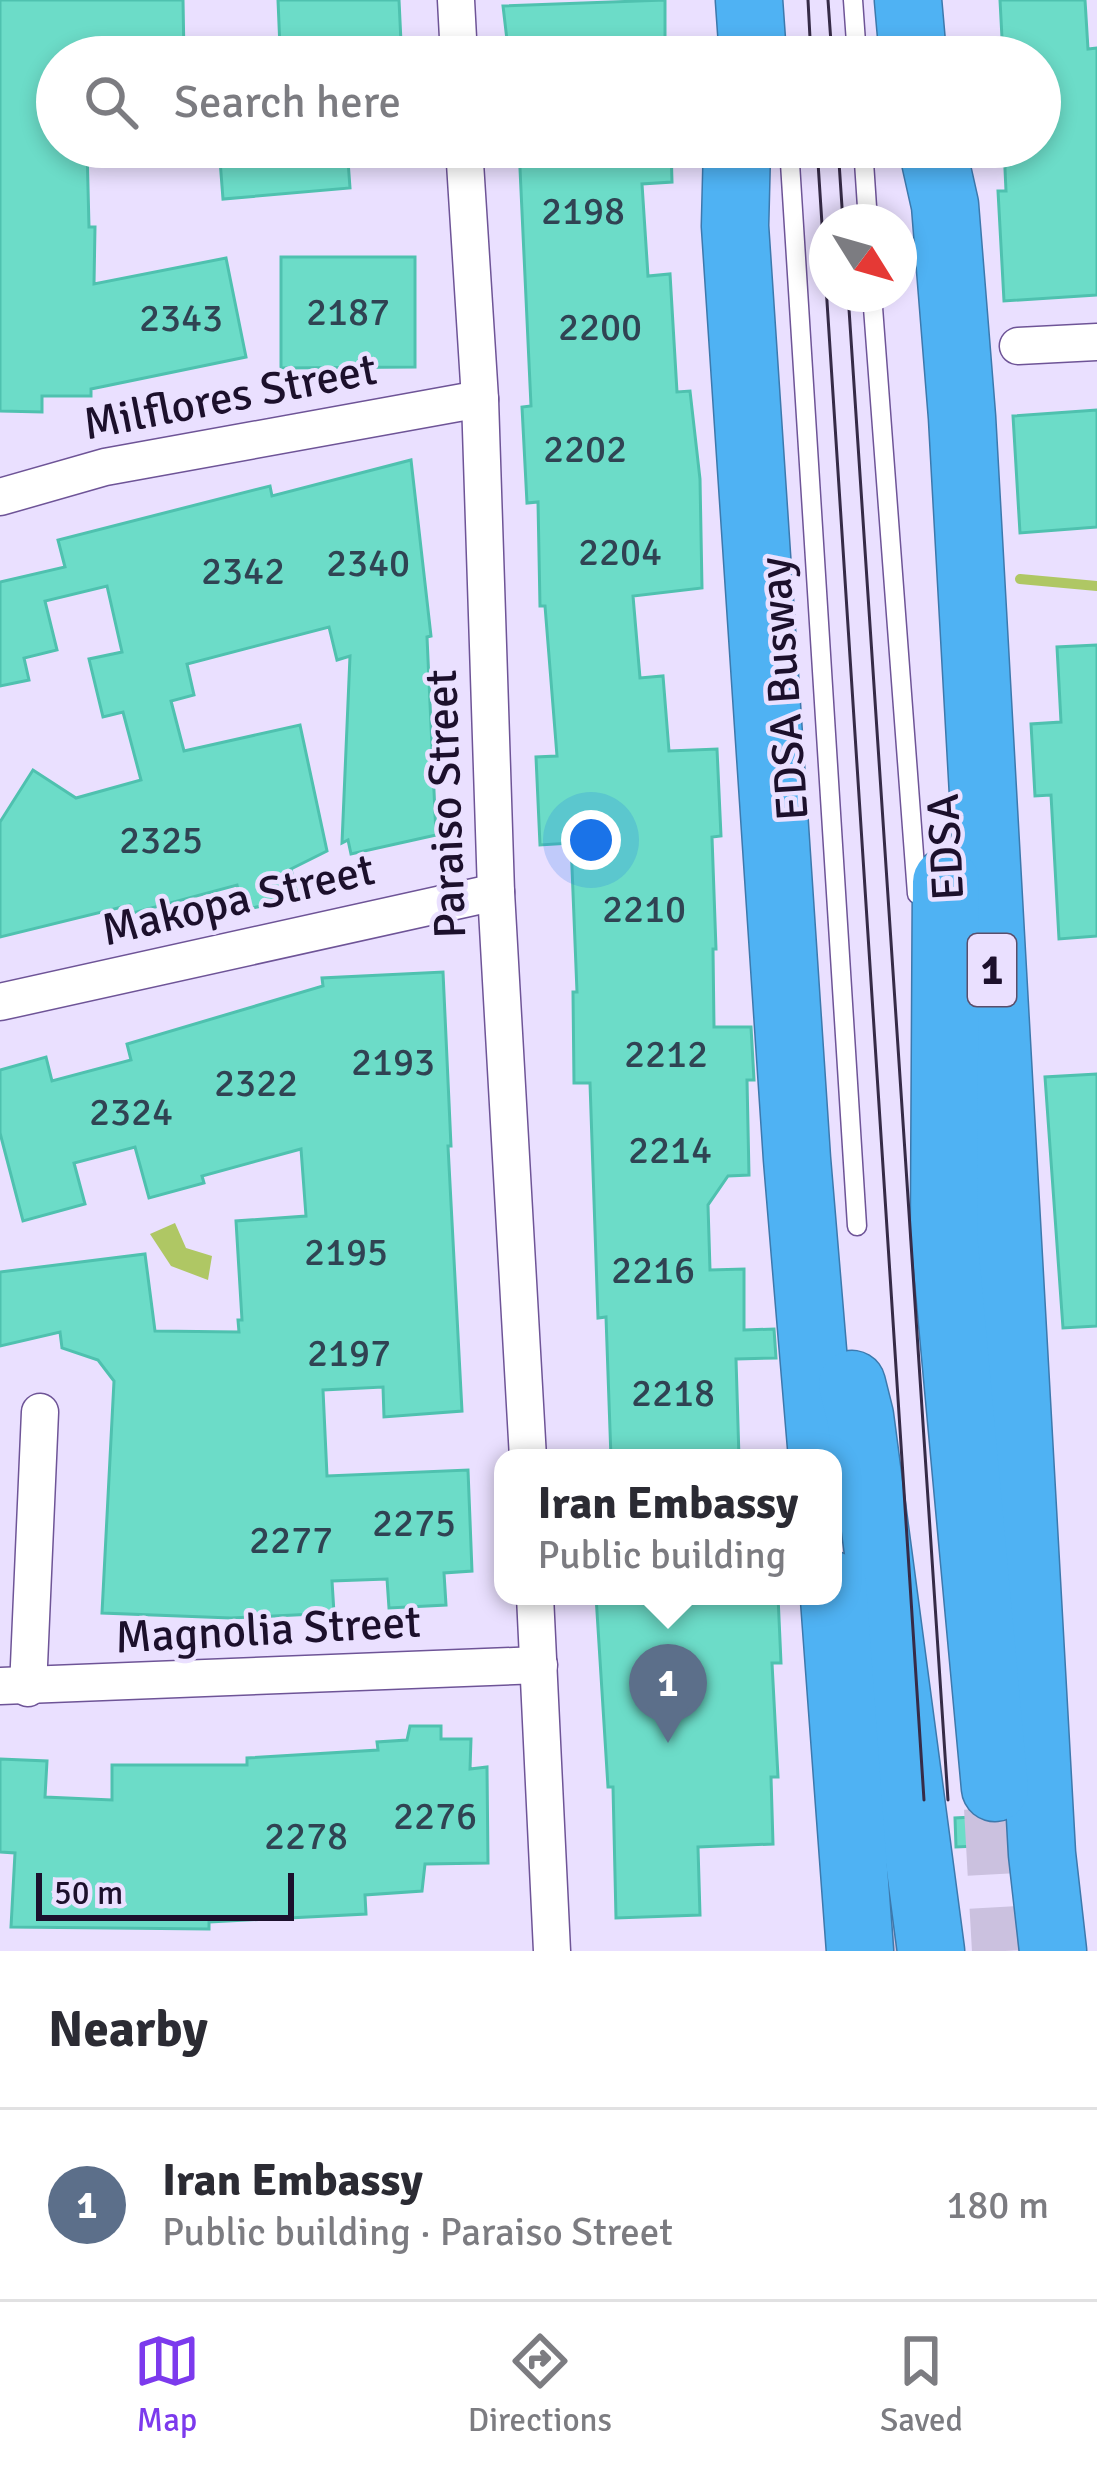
<!DOCTYPE html>
<meta charset="utf-8">
<style>
:root{--surface:#fff;--page:#f2f2f3;--text:#2b2b33;--muted:#7c7c81;--line:#e1e1e2;--accent:#7c3aed}
body{margin:0;font-family:Signika,sans-serif;background:var(--page);color:var(--text)}
.compass{position:absolute;left:809px;top:204px;width:108px;height:108px;border-radius:50%;background:var(--surface);box-shadow:0 6px 18px #0003;rotate:127deg}
.scale{position:absolute;left:36px;bottom:30px;width:258px;box-sizing:border-box;padding-left:12px;border:6px solid #1c102c;border-top:0;font-size:33px;line-height:42px;white-space:nowrap;color:#1c102c;-webkit-text-stroke:9px #eae0ff;paint-order:stroke}
.you{position:absolute;left:591px;top:840px;width:42px;height:42px;margin:-30px;border:9px solid #fff;border-radius:50%;background:#1a73e8;box-shadow:0 0 0 18px #1a73e833}
.badge{display:grid;place-items:center;width:78px;height:78px;border-radius:50%;background:var(--accent);color:#fff;font-size:39px;font-weight:700}
.pin{position:absolute;translate:-50% -99px;filter:drop-shadow(0 3px 6px #0008)}
.pin::after{content:'';position:absolute;top:63px;width:42px;height:36px;background:inherit;clip-path:polygon(0 0,100% 0,50% 100%)}
.popup{position:absolute;left:494px;top:1449px;width:348px;height:156px;box-sizing:border-box;display:grid;place-content:center;border-radius:24px;background:var(--surface);filter:drop-shadow(0 3px 9px #0005);font-size:39px;white-space:nowrap;color:var(--muted)}
.popup b{font-size:45px;color:var(--text)}
.popup::after{content:'';position:absolute;left:50%;top:100%;margin-left:-24px;border:24px solid transparent;border-top-color:var(--surface)}
.list{margin:0;padding:0;list-style:none}
h2{display:flex;justify-content:space-between;align-items:center;height:156px;margin:0;padding:0 48px;font-size:51px}
h2 small{font-size:39px;font-weight:400;color:var(--muted)}
.list li{display:grid;grid-template-columns:78px 1fr auto;gap:36px;align-items:center;box-sizing:border-box;height:192px;padding:0 48px;border-top:3px solid var(--line)}
.list b{display:block;font-size:45px;white-space:nowrap}
.list p{margin:0;font-size:39px;white-space:nowrap;color:var(--muted)}
.list em{font-size:39px;font-style:normal;color:var(--muted)}
.icon{flex:none;width:66px;height:66px;fill:none;stroke:currentColor;stroke-width:2;stroke-linecap:round;stroke-linejoin:round}
.map{position:relative;flex:none;width:1097px;height:1951px;overflow:hidden}
.search{position:absolute;background:var(--surface);box-shadow:0 6px 18px #0003;left:36px;right:36px;top:36px;height:132px;display:flex;align-items:center;gap:30px;box-sizing:border-box;padding:0 42px;border-radius:66px;color:var(--muted);font-size:45px}
.sheet{height:348px;background:var(--surface)}
nav{display:flex;justify-content:space-around;align-items:center;box-sizing:border-box;height:168px;border-top:3px solid var(--line);background:var(--surface);font-size:33px;color:var(--muted)}
nav a{display:grid;justify-items:center;gap:6px}
nav .on{color:var(--accent)}
.map>svg:first-child{display:block}
.water{fill:#afc764}
.lines{fill:none;stroke-linecap:round;stroke-linejoin:round}
.stream{stroke:#afc764;stroke-width:10}
.building{fill:#6cdcc8;stroke:#4fc1af;stroke-width:3}
.highway-tunnel{stroke:#cbc1df;stroke-width:66;stroke-dasharray:66 33;stroke-linecap:butt}
.lane-casing{stroke:#6e5497;stroke-width:21}
.street-casing{stroke:#6e5497;stroke-width:39}
.highway-casing{stroke:#3d79ad;stroke-width:69}
.lane{stroke:#fff;stroke-width:18}
.street{stroke:#fff;stroke-width:36}
.highway{stroke:#4fb2f3;stroke-width:66}
.tram{stroke:#362b47;stroke-width:3}
.labels{text-anchor:middle;dominant-baseline:central;stroke-width:9;stroke-linejoin:round;paint-order:stroke}
.number-label{font-size:39px;fill:#304353}
.shield{fill:#eae0ff;stroke:#5a4e6b;stroke-width:3}
.shield-label{font-size:42px;font-weight:bold;fill:#1c102c}
.street-label{font-size:45px;fill:#1c102c;stroke:#eae0ff}
</style>
<div class="map">
<svg width="1097" height="1951" viewBox="0 0 1097 1951">
<rect width="100%" height="100%" fill="#eae0ff"/>
<polygon class="water" points="175,1223 186,1248 212,1256 208,1280 171,1266 150,1234"/>
<g class="lines">
<polyline class="stream" points="1020,579 1097,586"/>
</g>
<g class="building">
<polygon points="0,0 183,0 184,57 57,57 57,147 87,147 89,227 95,227 94,284 226,258 246,357 91,389 91,396 42,396 42,412 0,411"/>
<polygon points="278,0 399,0 401,42 280,48"/>
<polygon points="665,0 665,57 509,57 503,6"/>
<polygon points="1000,0 1085,0 1088,49 1097,48 1097,295 1004,301 998,191 1006,191 1004,147 1040,147 1040,57 1003,57"/>
<polygon points="219,147 347,147 350,188 223,199"/>
<polygon points="519,147 671,147 672,182 642,184 648,276 670,274 677,392 690,391 700,479 702,588 633,596 640,678 663,676 669,751 717,749 721,836 712,837 716,949 713,949 714,1027 751,1027 754,1080 747,1080 749,1175 728,1176 708,1205 710,1270 744,1269 744,1330 774,1329 776,1358 736,1359 739,1458 611,1458 606,1317 598,1318 590,1083 574,1083 573,992 577,992 571,843 540,845 536,757 557,756 545,606 540,606 538,502 527,503 522,407 531,406"/>
<polygon points="281,257 415,257 415,367 281,368"/>
<polygon points="1097,410 1097,527 1020,533 1013,416"/>
<polygon points="411,460 431,636 427,637 436,835 351,854 348,840 342,843 350,656 337,660 329,627 187,664 194,695 171,701 184,751 300,725 327,851 291,869 298,898 243,910 237,885 133,913 130,905 0,937 0,822 33,770 76,798 141,780 123,712 103,717 89,659 122,652 107,586 45,601 57,650 24,658 29,680 0,686 0,582 65,567 58,540 270,486 272,496"/>
<polygon points="1097,645 1097,936 1059,939 1051,795 1035,796 1031,724 1061,722 1057,647"/>
<polygon points="443,972 451,1146 448,1146 462,1411 384,1417 383,1387 323,1390 327,1476 468,1470 472,1571 444,1573 446,1605 389,1608 387,1579 332,1581 334,1613 231,1618 102,1613 114,1381 98,1360 62,1348 60,1332 0,1346 0,1272 145,1254 155,1331 239,1332 238,1320 242,1320 236,1221 306,1216 301,1149 202,1176 204,1183 149,1198 135,1147 74,1163 85,1204 23,1221 0,1133 0,1070 46,1057 52,1081 131,1060 127,1044 323,986 322,978"/>
<polygon points="1097,1074 1097,1326 1063,1328 1045,1077"/>
<polygon points="596,1596 778,1596 781,1663 772,1663 778,1777 771,1777 773,1844 698,1847 700,1915 616,1918 613,1787 608,1787"/>
<polygon points="410,1726 441,1726 441,1739 471,1739 470,1769 487,1767 488,1863 425,1864 422,1891 365,1895 366,1914 209,1922 209,1929 11,1927 15,1853 0,1852 0,1759 47,1761 45,1797 112,1800 112,1765 247,1765 247,1758 378,1750 377,1742 407,1740"/>
<polygon points="973,1817 1000,1825 1000,1845 956,1847 955,1818"/>
</g>
<g class="lines">
<g class="highway-tunnel">
<polyline points="877,1797 896,1951"/>
<polyline points="997,1808 1005,1951"/>
</g>
<defs>
<g id="lane">
<polyline points="853,0 857,57"/>
<polyline points="789,147 857,1226"/>
<polyline points="863,147 868,222"/>
<polyline points="872,294 917,894"/>
</g>
<g id="street">
<polyline points="456,0 459,57"/>
<polyline points="464,147 480,399 496,892 528,1458"/>
<polyline points="1018,346 1097,342"/>
<polyline points="0,497 105,467 480,399"/>
<polyline points="0,1002 496,892"/>
<polyline points="535,1596 552,1951"/>
<polyline points="0,1686 539,1665"/>
<polyline points="28,1688 40,1412"/>
</g>
<g id="highway">
<polyline points="749,0 753,57"/>
<polyline points="908,0 913,57"/>
<polyline points="737,147 735,226 797,1159 822,1458"/>
<polyline points="932,147 945,205 962,417 1042,1854 1053,1951"/>
<polyline points="946,882 944,1234 995,1788"/>
<polyline points="852,1384 860,1416 931,1951"/>
<polyline points="833,1585 860,1951"/>
</g>
</defs>
<use href="#lane" class="lane-casing"/>
<use href="#street" class="street-casing"/>
<use href="#highway" class="highway-casing"/>
<use href="#lane" class="lane"/>
<use href="#street" class="street"/>
<use href="#highway" class="highway"/>
<g class="tram">
<polyline points="808,0 811,57"/>
<polyline points="828,0 832,57"/>
<polyline points="817,147 924,1800"/>
<polyline points="838,147 843,222"/>
<polyline points="848,294 948,1800"/>
</g>
</g>
<g class="labels">
<g class="number-label">
<text x="583" y="211">2198</text>
<text x="348" y="312">2187</text>
<text x="181" y="318">2343</text>
<text x="600" y="327">2200</text>
<text x="585" y="449">2202</text>
<text x="620" y="552">2204</text>
<text x="368" y="563">2340</text>
<text x="243" y="571">2342</text>
<text x="161" y="840">2325</text>
<text x="644" y="909">2210</text>
<text x="666" y="1054">2212</text>
<text x="393" y="1062">2193</text>
<text x="256" y="1083">2322</text>
<text x="131" y="1112">2324</text>
<text x="670" y="1150">2214</text>
<text x="346" y="1252">2195</text>
<text x="653" y="1270">2216</text>
<text x="349" y="1353">2197</text>
<text x="673" y="1393">2218</text>
<text x="414" y="1523">2275</text>
<text x="291" y="1540">2277</text>
<text x="435" y="1816">2276</text>
<text x="306" y="1836">2278</text>
</g>
<rect class="shield" x="968" y="934" width="48" height="72" rx="9"/>
<g class="shield-label">
<text x="992" y="970">1</text>
</g>
<g class="street-label">
<text transform="translate(230 397) rotate(-11)">Milflores Street</text>
<text transform="translate(784 689) rotate(-94)">EDSA Busway</text>
<text transform="translate(446 804) rotate(-92)">Paraiso Street</text>
<text transform="translate(946 847) rotate(-93)">EDSA</text>
<text transform="translate(238 900) rotate(-13)">Makopa Street</text>
<text transform="translate(268 1630) rotate(-3)">Magnolia Street</text>
</g>
</g>
</svg>
<svg class="compass" viewBox="-18 -18 36 36"><path d="M0-13l5 13h-10z" fill="#e53935"/><path d="M0 13l5-13h-10z" fill="#7c7c81"/></svg>
<div class="scale">50 m</div>
<div class="you"></div>
<div class="pin badge" style="left:668px;top:1743px;background:#5c6f8a">1</div>
<div class="popup"><b>Iran Embassy</b>Public building</div>
<div class="search"><svg class="icon" aria-label="search" viewBox="0 0 24 24"><circle cx="10" cy="10" r="6"/><path d="M15 15l6 6"/></svg>Search here</div>
</div>
<section class="sheet">
<h2>Nearby<small></small></h2>
<ul class="list">
<li><span class="badge" style="background:#5c6f8a">1</span><div><b>Iran Embassy</b><p>Public building · Paraiso Street</p></div><em>180 m</em></li>
</ul>
</section>
<nav>
<a class="on"><svg class="icon" aria-label="map" viewBox="0 0 24 24"><path d="M3 6l6-2 6 2 6-2v14l-6 2-6-2-6 2zM9 4v14M15 6v14"/></svg>Map</a>
<a><svg class="icon" aria-label="directions" viewBox="0 0 24 24"><path d="M12 3l9 9-9 9-9-9zM9 14v-3h6M13 9l2 2-2 2"/></svg>Directions</a>
<a><svg class="icon" aria-label="saved" viewBox="0 0 24 24"><path d="M7 4h10v16l-5-4-5 4z"/></svg>Saved</a>
</nav>
